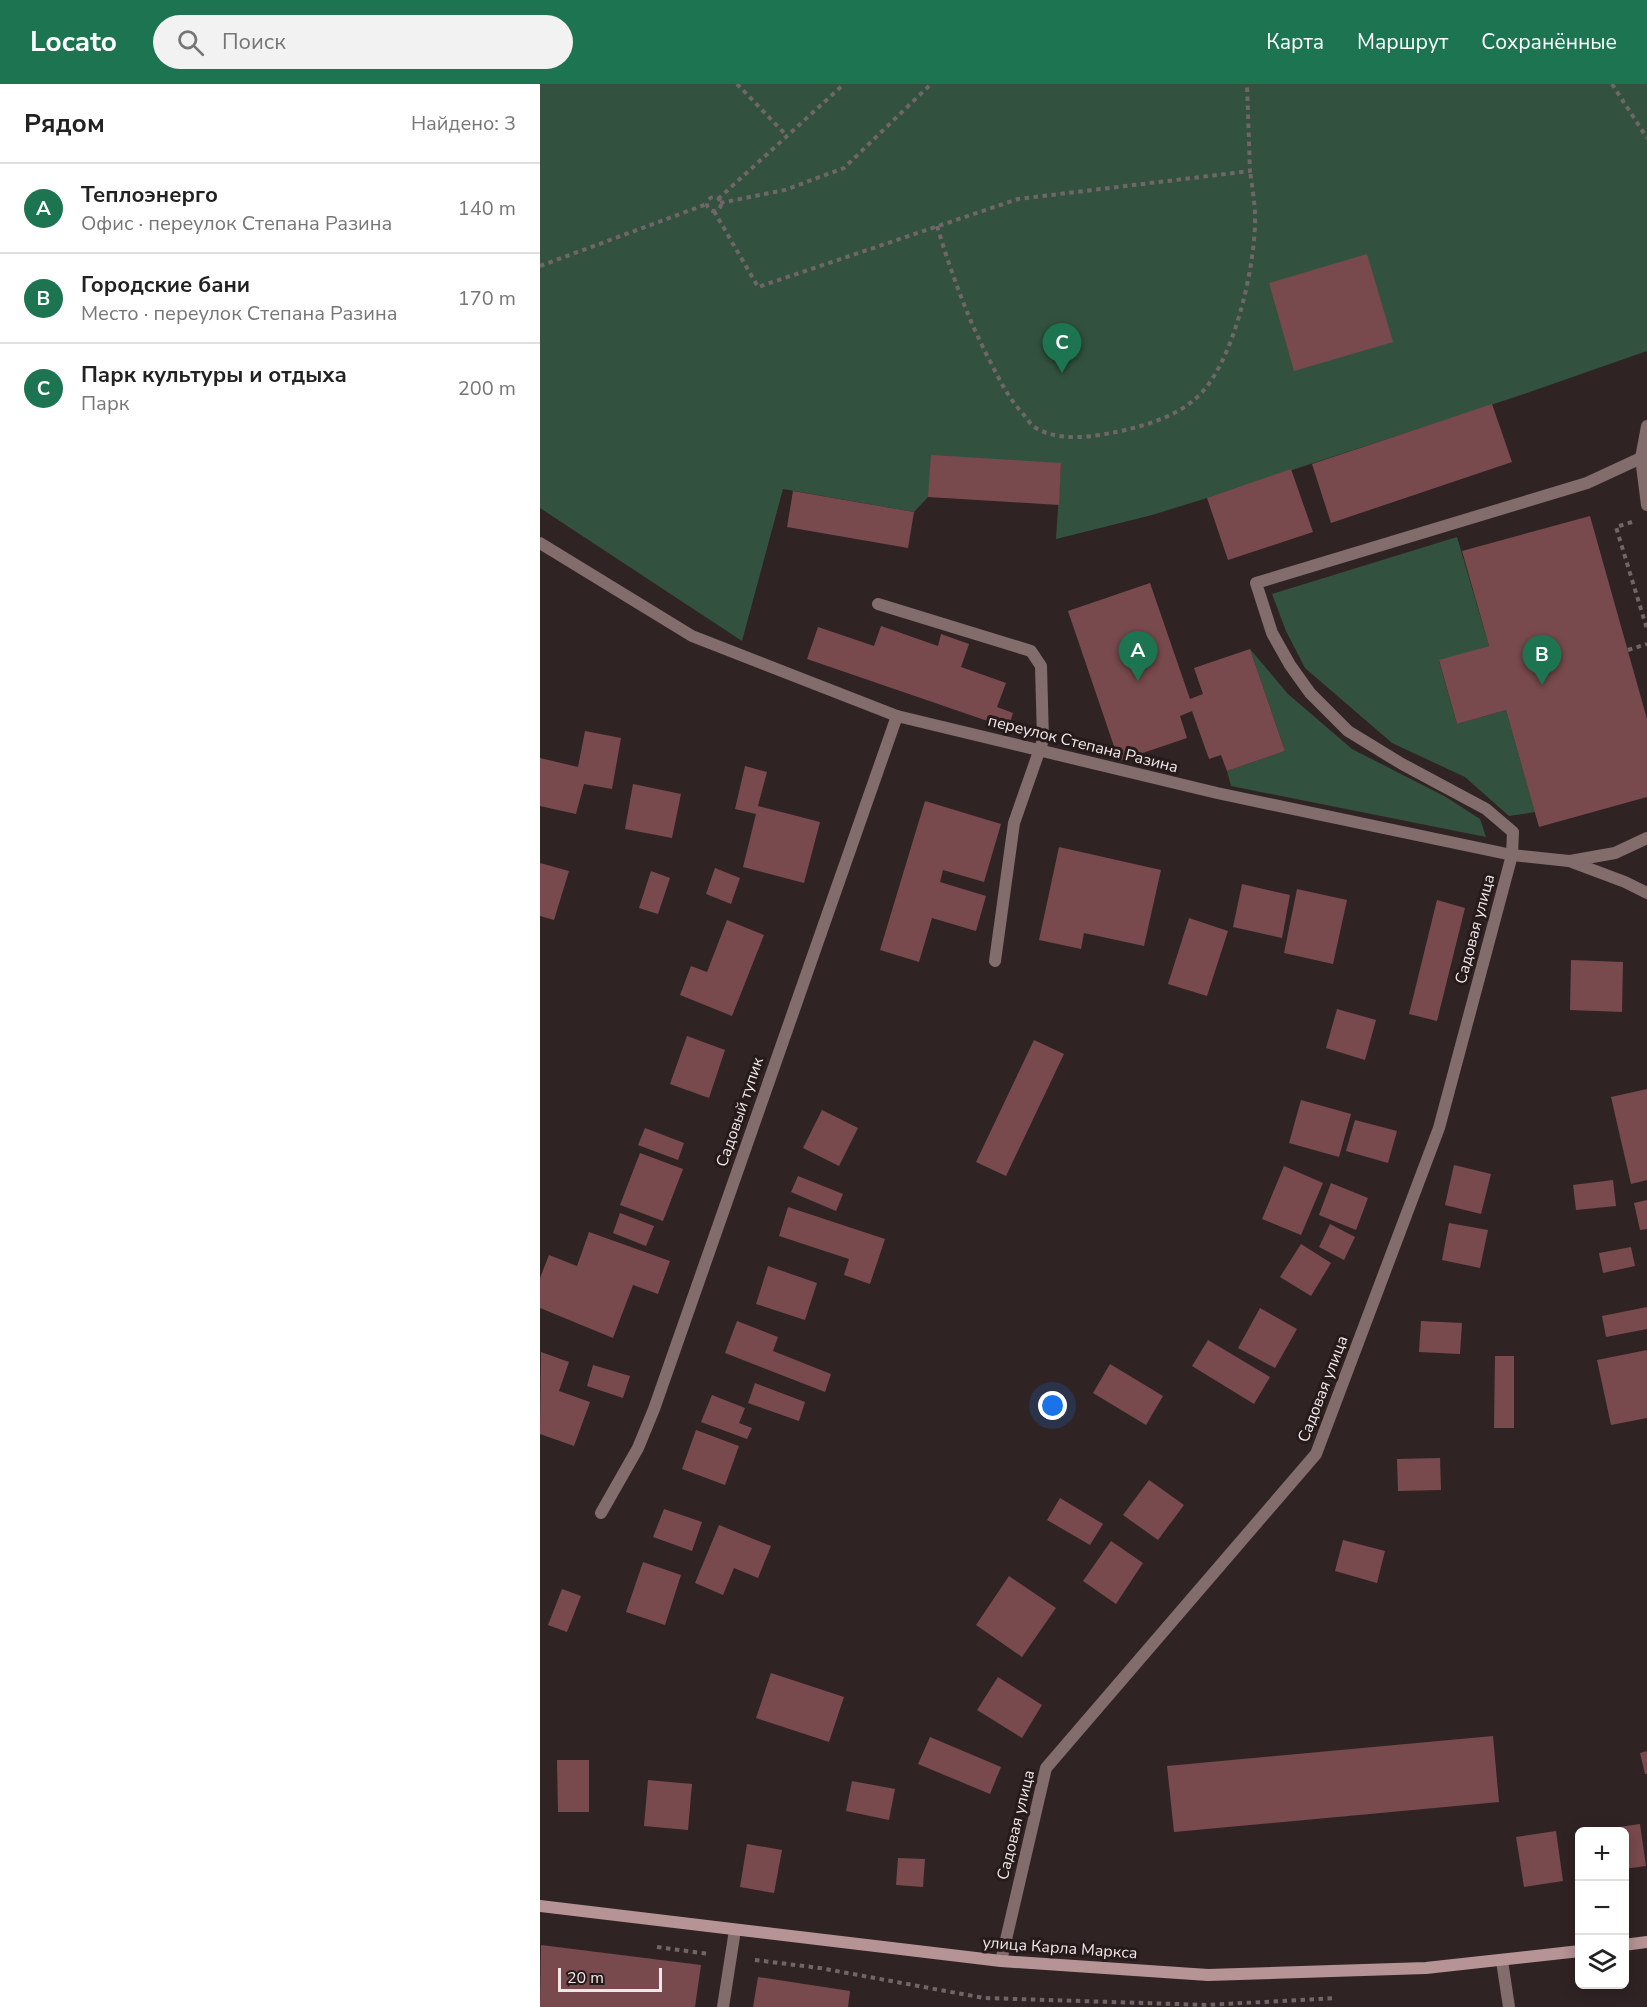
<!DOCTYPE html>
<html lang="ru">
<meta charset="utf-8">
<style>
:root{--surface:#fff;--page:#f2f2f2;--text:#222;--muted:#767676;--line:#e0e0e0;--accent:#1d7450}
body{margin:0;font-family:"Nunito Sans",sans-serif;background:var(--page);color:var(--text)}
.controls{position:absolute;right:18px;bottom:18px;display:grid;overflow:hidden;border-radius:9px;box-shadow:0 3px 15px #0003}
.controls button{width:54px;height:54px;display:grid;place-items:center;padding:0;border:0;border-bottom:2px solid var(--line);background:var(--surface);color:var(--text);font:30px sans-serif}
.scale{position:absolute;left:18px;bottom:15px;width:104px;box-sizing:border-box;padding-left:6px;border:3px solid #f0e8e8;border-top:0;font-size:16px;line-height:21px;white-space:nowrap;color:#f0e8e8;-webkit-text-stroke:4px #261a1b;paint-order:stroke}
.you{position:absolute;left:513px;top:1322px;width:21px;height:21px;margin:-15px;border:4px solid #fff;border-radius:50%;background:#1a73e8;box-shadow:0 0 0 9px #1a73e833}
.badge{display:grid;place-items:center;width:39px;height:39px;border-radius:50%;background:var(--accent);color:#fff;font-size:20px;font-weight:700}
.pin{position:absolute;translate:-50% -50px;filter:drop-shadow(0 2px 3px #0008)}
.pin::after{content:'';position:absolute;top:32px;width:21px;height:18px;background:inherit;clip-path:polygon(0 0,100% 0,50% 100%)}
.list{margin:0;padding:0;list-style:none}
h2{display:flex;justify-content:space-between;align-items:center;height:78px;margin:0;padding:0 24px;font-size:26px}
h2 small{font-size:20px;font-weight:400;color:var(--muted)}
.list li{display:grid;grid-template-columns:39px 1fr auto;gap:18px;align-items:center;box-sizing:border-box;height:90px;padding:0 24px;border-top:2px solid var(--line)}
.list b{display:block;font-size:22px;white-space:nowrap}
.list p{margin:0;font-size:20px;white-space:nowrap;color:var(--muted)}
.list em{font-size:20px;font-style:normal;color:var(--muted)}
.icon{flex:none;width:33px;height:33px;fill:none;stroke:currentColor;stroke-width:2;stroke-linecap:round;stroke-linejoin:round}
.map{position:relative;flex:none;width:1107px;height:1923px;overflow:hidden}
header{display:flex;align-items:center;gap:36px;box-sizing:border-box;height:84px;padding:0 30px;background:var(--accent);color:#fff}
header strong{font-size:28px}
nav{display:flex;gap:33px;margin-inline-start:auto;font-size:21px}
.search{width:420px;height:54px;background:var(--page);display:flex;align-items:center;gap:15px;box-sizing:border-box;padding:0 21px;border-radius:33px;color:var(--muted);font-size:22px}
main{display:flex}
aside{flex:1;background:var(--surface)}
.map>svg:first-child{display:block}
.green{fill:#32523f}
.building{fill:#784a4d}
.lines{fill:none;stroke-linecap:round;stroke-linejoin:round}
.path{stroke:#716667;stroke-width:4;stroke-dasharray:4.5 4.5;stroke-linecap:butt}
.lane{stroke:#826c6c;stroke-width:12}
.street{stroke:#826c6c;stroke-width:12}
.secondary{stroke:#b69394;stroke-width:12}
.labels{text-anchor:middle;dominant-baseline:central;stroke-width:6;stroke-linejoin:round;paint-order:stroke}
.street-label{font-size:16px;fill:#f0e8e8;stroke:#261a1b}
</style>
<header>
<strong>Locato</strong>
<div class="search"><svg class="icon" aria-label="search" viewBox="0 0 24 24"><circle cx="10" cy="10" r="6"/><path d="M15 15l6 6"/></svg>Поиск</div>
<nav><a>Карта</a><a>Маршрут</a><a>Сохранённые</a></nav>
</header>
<main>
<aside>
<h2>Рядом<small>Найдено: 3</small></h2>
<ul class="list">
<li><span class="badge">A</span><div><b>Теплоэнерго</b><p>Офис · переулок Степана Разина</p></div><em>140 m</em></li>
<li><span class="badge">B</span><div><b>Городские бани</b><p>Место · переулок Степана Разина</p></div><em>170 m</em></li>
<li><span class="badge">C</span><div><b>Парк культуры и отдыха</b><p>Парк</p></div><em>200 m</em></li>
</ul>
</aside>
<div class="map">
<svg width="1107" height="1923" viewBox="0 0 1107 1923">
<rect width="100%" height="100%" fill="#302324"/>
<g class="green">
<polygon points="0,0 1107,0 1107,267 981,311 667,414 612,431 516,455 521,379 388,413 374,428 243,405 202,557 0,424"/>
<polygon points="917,453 949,562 899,577 917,640 966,626 995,728 969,732 925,693 852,659 765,584 746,547 732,510"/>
<polygon points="710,565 748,610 812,665 906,713 940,735 946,753 691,702 687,687 745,667"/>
</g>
<g class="building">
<polygon points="827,170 853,258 754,287 729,199"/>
<polygon points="952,320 972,378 791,439 772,380"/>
<polygon points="391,371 521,379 519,421 388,413"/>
<polygon points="751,385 773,448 688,476 667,414"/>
<polygon points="253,407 374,428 368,464 247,443"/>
<polygon points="1050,432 1107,635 1107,713 999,743 966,626 917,640 899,576 949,562 922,467"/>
<polygon points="610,499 650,615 663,610 654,584 710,565 745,667 687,687 681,671 669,675 652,627 640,632 647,654 579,677 528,527"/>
<polygon points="341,542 398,562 401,550 429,560 421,583 466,599 457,623 473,629 468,644 267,575 278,543 334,562"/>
<polygon points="45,647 81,654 72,705 44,700 36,730 0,722 0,674 38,683"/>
<polygon points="205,682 227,688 218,722 280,738 264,799 203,783 216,730 195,725"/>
<polygon points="93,700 141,710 132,754 85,745"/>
<polygon points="385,717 461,740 444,798 403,786 400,798 446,812 436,847 392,834 379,878 340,866"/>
<polygon points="519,763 621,786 604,862 544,849 541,865 499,856"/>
<polygon points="0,779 29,787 14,836 0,832"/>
<polygon points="175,784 200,794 191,820 166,810"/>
<polygon points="111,787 130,794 118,830 99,824"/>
<polygon points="702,800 750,811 742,854 693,843"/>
<polygon points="757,805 807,816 793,880 744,869"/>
<polygon points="897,816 925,824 897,937 869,930"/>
<polygon points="649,834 688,847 667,912 628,900"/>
<polygon points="187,836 224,851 192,932 140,911 151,882 167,888"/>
<polygon points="1031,876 1083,878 1082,928 1030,926"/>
<polygon points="797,925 836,936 825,976 786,964"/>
<polygon points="147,952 185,966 169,1014 130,1000"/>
<polygon points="494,956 524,970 466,1092 436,1078"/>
<polygon points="1107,1005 1107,1096 1091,1100 1071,1013"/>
<polygon points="761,1016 811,1030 799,1073 749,1059"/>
<polygon points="282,1026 318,1044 299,1082 263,1064"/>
<polygon points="815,1036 857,1047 848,1079 806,1067"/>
<polygon points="105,1044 144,1059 138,1076 98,1061"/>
<polygon points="100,1069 143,1085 123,1137 80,1121"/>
<polygon points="914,1081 951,1090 941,1130 905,1121"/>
<polygon points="744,1082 783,1099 761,1151 722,1135"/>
<polygon points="258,1092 303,1110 296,1127 251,1108"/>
<polygon points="1073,1096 1076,1122 1036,1126 1033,1101"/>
<polygon points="791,1099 828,1114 816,1146 779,1131"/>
<polygon points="1107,1116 1107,1145 1100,1146 1094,1119"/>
<polygon points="248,1123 345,1155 330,1200 304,1191 309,1175 239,1152"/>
<polygon points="80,1129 114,1142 106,1162 73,1149"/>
<polygon points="909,1139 948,1146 940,1184 902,1176"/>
<polygon points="790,1140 815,1153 804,1176 779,1163"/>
<polygon points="49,1148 130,1177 118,1210 93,1201 73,1254 0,1224 0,1194 9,1171 37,1182"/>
<polygon points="761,1160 791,1179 771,1212 740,1193"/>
<polygon points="1091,1163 1095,1182 1063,1189 1059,1169"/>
<polygon points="228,1182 277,1199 265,1236 216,1220"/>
<polygon points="1107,1223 1107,1245 1066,1253 1062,1232"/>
<polygon points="720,1224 757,1245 735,1284 698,1264"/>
<polygon points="197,1237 238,1253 233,1267 291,1290 285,1308 185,1269"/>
<polygon points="881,1237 922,1239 920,1270 879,1268"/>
<polygon points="668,1256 730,1293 714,1320 652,1282"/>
<polygon points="1107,1266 1107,1334 1071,1341 1057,1276"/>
<polygon points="1,1268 29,1278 19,1307 50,1318 34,1362 0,1350"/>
<polygon points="955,1272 974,1272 974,1344 954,1344"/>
<polygon points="570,1280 623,1312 606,1341 553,1309"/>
<polygon points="53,1281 90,1292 83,1314 47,1302"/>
<polygon points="215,1299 265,1318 259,1337 208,1319"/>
<polygon points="172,1311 205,1324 199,1339 212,1344 207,1355 161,1338"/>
<polygon points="156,1346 199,1362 185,1401 142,1385"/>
<polygon points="900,1374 901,1406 858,1407 857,1375"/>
<polygon points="609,1396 644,1421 618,1456 583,1431"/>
<polygon points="520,1414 563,1440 550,1461 507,1436"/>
<polygon points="124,1425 162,1438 152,1467 113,1453"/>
<polygon points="179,1441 231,1462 218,1494 194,1484 183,1511 155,1499"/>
<polygon points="803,1456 845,1467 837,1499 795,1487"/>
<polygon points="571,1457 603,1479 576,1520 543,1497"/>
<polygon points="103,1478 141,1491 125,1541 86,1528"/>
<polygon points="469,1492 516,1524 482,1573 436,1541"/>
<polygon points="22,1505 41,1512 27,1548 8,1541"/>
<polygon points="231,1589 304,1613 289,1658 216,1634"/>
<polygon points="458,1593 502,1621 482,1654 437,1626"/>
<polygon points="953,1652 959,1718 634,1748 627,1682"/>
<polygon points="390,1653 461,1683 450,1710 378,1680"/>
<polygon points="1107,1667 1107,1690 1105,1690 1100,1669"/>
<polygon points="17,1676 49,1676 49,1728 18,1728"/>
<polygon points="108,1696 152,1700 148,1746 104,1742"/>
<polygon points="312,1697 355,1705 349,1736 306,1727"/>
<polygon points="1100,1740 1106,1782 1084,1785 1084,1748 1066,1748 1065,1745"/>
<polygon points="1016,1747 1023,1797 984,1803 976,1753"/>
<polygon points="207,1760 242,1766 234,1809 200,1803"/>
<polygon points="358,1774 385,1775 383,1803 356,1801"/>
<polygon points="1,1861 161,1881 155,1923 0,1923"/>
<polygon points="218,1893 310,1907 308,1923 213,1923"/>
</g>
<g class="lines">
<g class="path">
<polyline points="197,0 247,52"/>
<polyline points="1072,0 1107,54"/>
<circle cx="174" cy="120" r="7"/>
<polyline points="178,115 304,0"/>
<polyline points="180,119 245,106 304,84 391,0"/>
<polyline points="174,127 218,203 478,115 710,87 707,0"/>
<path d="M397,142C412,191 428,236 452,281C461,299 470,316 484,331C487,335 491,341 496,344C520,358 551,353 576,348C604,342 633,334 655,315C694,283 717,177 715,128C714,114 712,101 710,87"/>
<polyline points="0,182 167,120"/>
<polyline points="1092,438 1076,443 1107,545"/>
<polyline points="1088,566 1107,560"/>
<polyline points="117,1863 169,1870"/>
<polyline points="215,1876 280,1884 444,1914 668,1921 795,1914"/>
</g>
<g class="lane">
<polyline points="1107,342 1101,374 1107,421"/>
<polyline points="338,520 491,567 501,582 503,656 474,739 455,877"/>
<polyline points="972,771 973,748 946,725 862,680 808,647 770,609 750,581 732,549 716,499 1047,399 1101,374"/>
<polyline points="183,1923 195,1846"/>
</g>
<g class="street">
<polyline points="0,459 152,552 357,632 677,709 972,771 1029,777 1085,798 1107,809"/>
<polyline points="1030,777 1075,769 1107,754"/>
<polyline points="61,1429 98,1364 114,1325 357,632"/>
<polyline points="461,1877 506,1684 776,1370 899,1044 972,771"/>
<polyline points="962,1877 969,1923"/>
</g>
<g class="secondary">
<polyline points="0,1822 461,1877 668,1891 886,1884 1040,1867"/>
<polyline points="1084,1861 1107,1858"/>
</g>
</g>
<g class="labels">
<g class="street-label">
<text transform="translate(543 660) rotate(14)">переулок Степана Разина</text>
<text transform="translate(935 845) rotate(-75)">Садовая улица</text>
<text transform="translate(200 1028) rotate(-71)">Садовый тупик</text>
<text transform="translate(783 1305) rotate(-69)">Садовая улица</text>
<text transform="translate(476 1741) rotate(-76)">Садовая улица</text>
<text transform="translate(520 1864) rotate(4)">улица Карла Маркса</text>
</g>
</g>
</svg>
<div class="controls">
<button>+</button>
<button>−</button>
<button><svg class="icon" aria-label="layers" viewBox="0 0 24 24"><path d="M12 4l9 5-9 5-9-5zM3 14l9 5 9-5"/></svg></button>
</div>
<div class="scale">20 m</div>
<div class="you"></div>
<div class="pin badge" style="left:598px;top:597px">A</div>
<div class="pin badge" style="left:1002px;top:601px">B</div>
<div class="pin badge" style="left:522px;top:289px">C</div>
</div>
</main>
